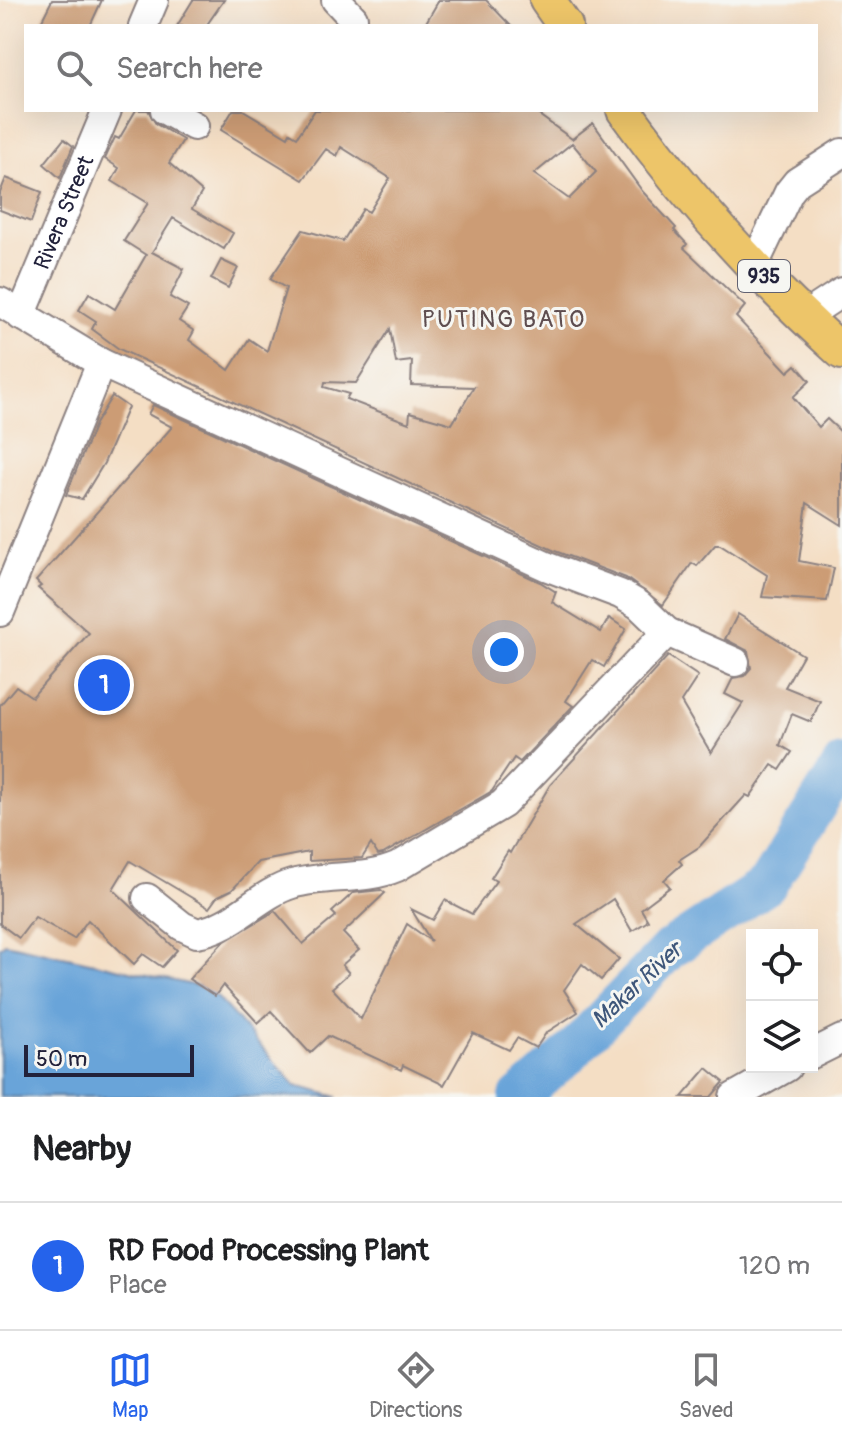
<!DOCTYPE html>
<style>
:root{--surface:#fff;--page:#f2f2f2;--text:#202124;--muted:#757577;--line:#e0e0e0;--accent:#2563eb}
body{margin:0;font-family:Pangolin,sans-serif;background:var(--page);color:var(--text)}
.controls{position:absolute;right:24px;bottom:24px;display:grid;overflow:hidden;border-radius:0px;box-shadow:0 8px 32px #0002}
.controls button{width:72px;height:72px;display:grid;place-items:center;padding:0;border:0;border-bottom:2px solid var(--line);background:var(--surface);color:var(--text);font:40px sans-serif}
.scale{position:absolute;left:24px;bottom:20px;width:170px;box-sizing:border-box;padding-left:8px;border:4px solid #22223b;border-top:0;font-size:22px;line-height:28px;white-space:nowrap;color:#22223b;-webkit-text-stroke:6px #f6f6f2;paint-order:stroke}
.you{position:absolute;left:504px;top:652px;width:28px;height:28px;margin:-20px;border:6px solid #fff;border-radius:50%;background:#1a73e8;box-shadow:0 0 0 12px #1a73e833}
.badge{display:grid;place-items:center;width:52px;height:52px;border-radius:50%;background:var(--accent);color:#fff;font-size:26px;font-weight:700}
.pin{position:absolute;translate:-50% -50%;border:4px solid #fff;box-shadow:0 2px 8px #0006}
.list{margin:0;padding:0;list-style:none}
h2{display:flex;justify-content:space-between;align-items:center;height:104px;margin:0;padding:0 32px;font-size:34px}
h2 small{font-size:26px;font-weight:400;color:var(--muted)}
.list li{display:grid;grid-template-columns:52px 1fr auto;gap:24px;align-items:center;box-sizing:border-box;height:128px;padding:0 32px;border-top:2px solid var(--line)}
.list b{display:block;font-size:30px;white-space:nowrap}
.list p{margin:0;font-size:26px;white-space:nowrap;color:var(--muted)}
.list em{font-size:26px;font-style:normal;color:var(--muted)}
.icon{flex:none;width:44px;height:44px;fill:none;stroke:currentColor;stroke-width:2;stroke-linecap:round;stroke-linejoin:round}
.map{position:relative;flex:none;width:842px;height:1097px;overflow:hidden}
.search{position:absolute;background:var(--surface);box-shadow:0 8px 32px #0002;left:24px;right:24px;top:24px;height:88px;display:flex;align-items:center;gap:20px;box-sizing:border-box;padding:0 28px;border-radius:0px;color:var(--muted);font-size:30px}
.sheet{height:232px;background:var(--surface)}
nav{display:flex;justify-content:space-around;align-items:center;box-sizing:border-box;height:112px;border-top:2px solid var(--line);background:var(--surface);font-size:22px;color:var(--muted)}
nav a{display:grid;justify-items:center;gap:4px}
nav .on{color:var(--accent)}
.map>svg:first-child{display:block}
.water{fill:#69a4d9;stroke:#46638a;stroke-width:2}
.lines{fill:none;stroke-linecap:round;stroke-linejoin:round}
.river{stroke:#69a4d9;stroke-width:40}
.building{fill:#cc9c75;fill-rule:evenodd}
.minor-casing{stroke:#8b8080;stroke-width:32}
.major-casing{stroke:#8b8080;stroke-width:38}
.minor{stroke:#fff;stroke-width:28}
.major{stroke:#edc569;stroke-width:34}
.labels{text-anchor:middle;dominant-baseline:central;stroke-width:6;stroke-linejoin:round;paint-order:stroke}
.shield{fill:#f6f6f2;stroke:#626272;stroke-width:2}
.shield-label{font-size:20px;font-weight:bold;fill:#22223b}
.street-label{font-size:22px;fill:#22223b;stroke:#f6f6f2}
.neighbourhood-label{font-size:24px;letter-spacing:2px;fill:#5e4d4f;stroke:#f6f6f2}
.water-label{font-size:24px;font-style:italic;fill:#3e567a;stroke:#f6f6f2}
</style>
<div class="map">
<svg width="842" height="1097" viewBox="0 0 842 1097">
<rect width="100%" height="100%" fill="#f6f6f2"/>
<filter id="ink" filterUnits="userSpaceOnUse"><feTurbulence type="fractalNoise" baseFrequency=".0125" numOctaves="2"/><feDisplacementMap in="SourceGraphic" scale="16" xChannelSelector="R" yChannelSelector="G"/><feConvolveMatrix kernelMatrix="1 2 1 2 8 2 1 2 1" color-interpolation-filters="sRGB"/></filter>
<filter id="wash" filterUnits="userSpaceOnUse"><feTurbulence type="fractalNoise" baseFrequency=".006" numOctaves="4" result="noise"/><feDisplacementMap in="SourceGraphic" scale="32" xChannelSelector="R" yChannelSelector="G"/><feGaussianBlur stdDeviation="1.8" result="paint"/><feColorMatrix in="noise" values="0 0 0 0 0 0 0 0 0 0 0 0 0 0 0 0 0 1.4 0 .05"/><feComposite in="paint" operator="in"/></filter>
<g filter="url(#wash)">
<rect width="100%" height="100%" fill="#f4dec4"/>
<polygon class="water" points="5,943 210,989 296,1086 338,1097 0,1097 0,947"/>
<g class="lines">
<polyline class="river" points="519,1097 570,1053 670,949 767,885 842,765"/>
</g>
<g id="blocks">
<g class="building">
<polygon points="52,0 102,0 90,26 39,26"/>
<polygon points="193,0 224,0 206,26 177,26"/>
<polygon points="439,0 486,0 511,26 424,26"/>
<path d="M136,110H148L156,124L183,140L169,163L202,192L192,209L233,233L224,249L173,218L152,252L184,269L170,297L188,307L179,321L194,331L189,340L229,370L249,339L267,351L286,288L270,279L303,230L343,241L363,209L369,212L390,178L341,147L337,156L326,149L303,180L221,130L233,110H243L288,137L290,133L297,137L315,110H532L572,139L593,123L643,192L676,228L674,230L687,244L684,248L745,306L736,317L788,372L796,365L810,381L793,397L819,427L827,419L842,433V525L807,503L799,561L834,568L827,601L762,597L767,575L720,545H715L697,566L692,563L663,605L626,578L555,551L119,349L92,329L96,321L79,310L89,293L115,309L146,255L124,241L148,203L112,181L119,168L105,159L115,137L119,139ZM572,143L596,172L569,199L534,174ZM390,329L396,363L412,361L411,385L474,387L452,424L410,412L409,423L346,399L349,394L324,387L325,382L356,383Z"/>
<polygon points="64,139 73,146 60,178 44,164"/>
<polygon points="6,178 42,192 31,222 0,210 0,193"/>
<polygon points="221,260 238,268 228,288 211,279"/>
<polygon points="112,396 128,407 104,463 82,499 66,495 95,424"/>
<polygon points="153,405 540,582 556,592 552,602 601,632 609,618 626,629 604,667 592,660 566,701 573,706 520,762 514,758 492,791 383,854 378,855 371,844 362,858 309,861 309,852 258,862 232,890 217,897 209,908 130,861 113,889 177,950 162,967 143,954 134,964 88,920 74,939 35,917 19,938 0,924 0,705 16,686 32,697 89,633 38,588 41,586 36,581 172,427 148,414"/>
<polygon points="738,614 803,655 785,687 820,701 811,722 792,714 780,745 792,752 780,770 772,765 750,797 746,795 699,847 679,860 682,864 664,880 670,887 641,909 648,921 632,931 613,899 576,924 619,959 601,980 582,964 564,990 578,1012 546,1033 536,1048 517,1038 509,1050 473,1033 444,1085 403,1065 401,1070 328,1036 310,1053 271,1011 258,1023 223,985 215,996 189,979 222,943 275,911 303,944 336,916 332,912 353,893 381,890 385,893 343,933 359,950 342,965 349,973 332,988 361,1019 407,924 431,941 411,909 433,920 445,900 472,914 496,881 491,878 508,851 510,853 550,785 668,656 698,676 681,702 711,753 743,703 725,694 733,678 744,676 751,668 748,651 725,639"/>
<polygon points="707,1068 724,1082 711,1097 682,1097"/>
</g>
</g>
</g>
<g filter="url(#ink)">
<use href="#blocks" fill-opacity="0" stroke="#8b8080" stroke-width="2"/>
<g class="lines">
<defs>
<g id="minor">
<polyline points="336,0 353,18"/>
<polyline points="143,26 154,0"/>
<polyline points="165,110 194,126"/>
<polyline points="754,265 789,192 797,182 842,153"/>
<polyline points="0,302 101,363 548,567 620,594 639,605 667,632 735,662"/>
<path id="s1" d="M21,316L107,110"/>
<polyline points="804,317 842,292"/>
<polyline points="0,612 101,363"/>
<path d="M147,898L182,926L197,933C233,928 258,894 292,884C327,874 364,881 397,867L503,804L667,632"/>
<polyline points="812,1054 842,1039"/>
<polyline points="734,1097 787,1067"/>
</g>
<g id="major">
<polyline points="547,0 565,26"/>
<path d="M624,110C687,198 762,280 842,352"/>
</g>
</defs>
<use href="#minor" class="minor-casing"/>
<use href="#major" class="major-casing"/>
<use href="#minor" class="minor"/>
<use href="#major" class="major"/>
</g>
</g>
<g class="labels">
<rect class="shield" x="738" y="260" width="52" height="32" rx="6"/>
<g class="shield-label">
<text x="764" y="276">935</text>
</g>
<g class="street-label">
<text stroke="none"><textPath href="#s1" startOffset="112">Rivera Street</textPath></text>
</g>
<g class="neighbourhood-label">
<text x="504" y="319">PUTING BATO</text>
</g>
<g class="water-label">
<text transform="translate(637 985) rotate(-43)">Makar River</text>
</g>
</g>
</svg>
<div class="controls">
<button><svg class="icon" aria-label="locate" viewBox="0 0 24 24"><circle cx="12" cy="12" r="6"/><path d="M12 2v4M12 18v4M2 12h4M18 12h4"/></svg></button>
<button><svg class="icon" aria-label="layers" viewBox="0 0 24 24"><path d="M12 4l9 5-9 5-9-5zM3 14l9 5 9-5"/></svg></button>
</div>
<div class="scale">50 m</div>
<div class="you"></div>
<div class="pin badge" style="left:104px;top:685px">1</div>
<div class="search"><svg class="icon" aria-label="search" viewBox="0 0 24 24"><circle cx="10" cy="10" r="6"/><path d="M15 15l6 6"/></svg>Search here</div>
</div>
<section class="sheet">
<h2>Nearby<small></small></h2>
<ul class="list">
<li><span class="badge">1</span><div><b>RD Food Processing Plant</b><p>Place</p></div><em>120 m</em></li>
</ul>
</section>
<nav>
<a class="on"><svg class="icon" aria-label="map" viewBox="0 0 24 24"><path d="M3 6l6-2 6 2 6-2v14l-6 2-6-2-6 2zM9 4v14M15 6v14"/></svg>Map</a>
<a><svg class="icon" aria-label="directions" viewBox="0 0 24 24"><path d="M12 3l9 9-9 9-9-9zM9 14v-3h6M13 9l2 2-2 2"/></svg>Directions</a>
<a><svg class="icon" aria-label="saved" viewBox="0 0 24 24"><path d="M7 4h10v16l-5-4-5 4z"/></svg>Saved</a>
</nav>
